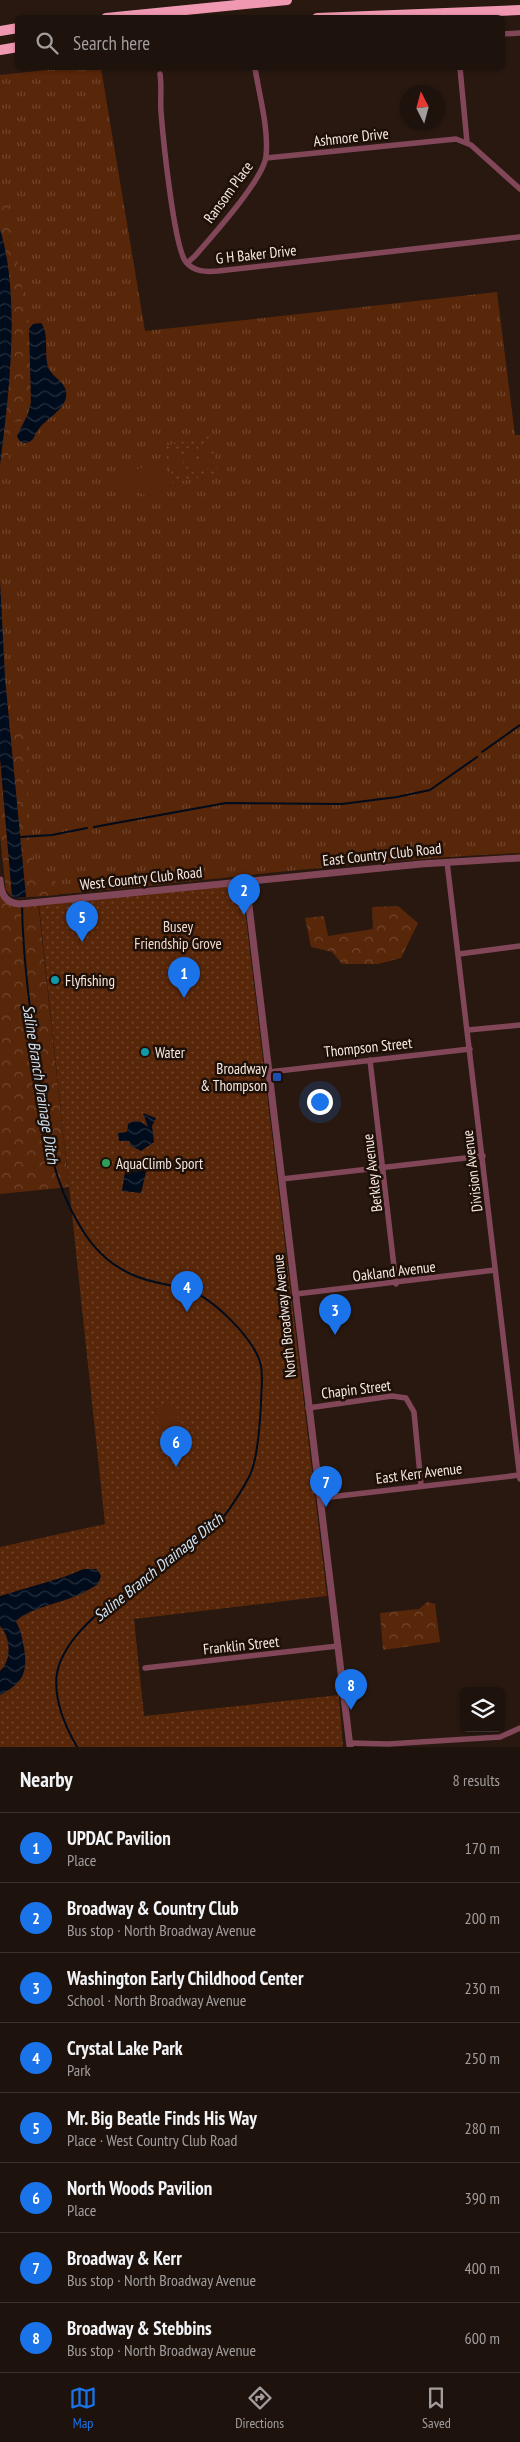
<!DOCTYPE html>
<meta charset="utf-8">
<style>
:root{--surface:#1e120c;--page:#2b201a;--text:#f1f3f6;--muted:#a19e9d;--line:#3c322d;--accent:#1a73e8}
body{margin:0;font-family:"PT Sans Narrow",sans-serif;background:var(--page);color:var(--text)}
.controls{position:absolute;right:15px;bottom:15px;display:grid;overflow:hidden;border-radius:8px;box-shadow:0 1px 4px #0004}
.controls button{width:45px;height:45px;display:grid;place-items:center;padding:0;border:0;border-bottom:1px solid var(--line);background:var(--surface);color:var(--text);font:25px sans-serif}
.compass{position:absolute;left:400px;top:85px;width:45px;height:45px;border-radius:50%;background:var(--surface);box-shadow:0 1px 4px #0004;rotate:354deg}
.you{position:absolute;left:319px;top:1101px;width:18px;height:18px;margin:-12px;border:4px solid #fff;border-radius:50%;background:#1a73e8;box-shadow:0 0 0 8px #1a73e833}
.badge{display:grid;place-items:center;width:32px;height:32px;border-radius:50%;background:var(--accent);color:#fff;font-size:16px;font-weight:700}
.pin{position:absolute;translate:-50% -41px;filter:drop-shadow(0 1px 2px #0008)}
.pin::after{content:'';position:absolute;top:26px;width:18px;height:15px;background:inherit;clip-path:polygon(0 0,100% 0,50% 100%)}
.list{margin:0;padding:0;list-style:none}
h2{display:flex;justify-content:space-between;align-items:center;height:65px;margin:0;padding:0 20px;font-size:21px}
h2 small{font-size:16px;font-weight:400;color:var(--muted)}
.list li{display:grid;grid-template-columns:32px 1fr auto;gap:15px;align-items:center;box-sizing:border-box;height:70px;padding:0 20px;border-top:1px solid var(--line)}
.list b{display:block;font-size:19px;white-space:nowrap}
.list p{margin:0;font-size:16px;white-space:nowrap;color:var(--muted)}
.list em{font-size:16px;font-style:normal;color:var(--muted)}
.icon{flex:none;width:28px;height:28px;fill:none;stroke:currentColor;stroke-width:2;stroke-linecap:round;stroke-linejoin:round}
.map{position:relative;flex:none;width:520px;height:1747px;overflow:hidden}
.search{position:absolute;background:var(--surface);box-shadow:0 1px 4px #0004;left:15px;right:15px;top:15px;height:55px;display:flex;align-items:center;gap:12px;box-sizing:border-box;padding:0 18px;border-radius:8px;color:var(--muted);font-size:19px}
.sheet{height:625px;background:var(--surface)}
nav{display:flex;justify-content:space-around;align-items:center;box-sizing:border-box;height:70px;border-top:1px solid var(--line);background:var(--surface);font-size:14px;color:var(--muted)}
nav a{display:grid;justify-items:center;gap:2px}
nav .on{color:var(--accent)}
.map>svg:first-child{display:block}
.grass{fill:url(#grass-tufts)}
.forest{fill:url(#forest-crowns)}
.park{fill:url(#park-dots)}
.pitch{fill:#582609}
.water{fill:url(#water-waves)}
.lines{fill:none;stroke-linecap:round;stroke-linejoin:round}
.stream{stroke:#000b1c;stroke-width:2}
.minor{stroke:#814759;stroke-width:5.5}
.tertiary{stroke:#814759;stroke-width:7}
.motorway{stroke:#f098b2;stroke-width:10}
.culture-dot{fill:#0f9aa8;stroke:#1e0f07;stroke-width:2}
.transit-dot{fill:#1a4fb4;stroke:#1e0f07;stroke-width:2}
.leisure-dot{fill:#2e9e5b;stroke:#1e0f07;stroke-width:2}
.labels{text-anchor:middle;dominant-baseline:central;stroke-width:5;stroke-linejoin:round;paint-order:stroke}
.street-label{font-size:15px;fill:#f5e9e3;stroke:#1e0f07}
.park-label{font-size:15px;fill:#f1d9ce;stroke:#1e0f07}
.poi-label{font-size:15px;fill:#f5e9e3;stroke:#1e0f07;text-anchor:start}
.water-label{font-size:16px;font-style:italic;fill:#d0e4f4;stroke:#1e0f07}
</style>
<div class="map">
<svg width="520" height="1747" viewBox="0 0 520 1747">
<defs>
<pattern id="grass-tufts" width="24" height="20" patternUnits="userSpaceOnUse" patternTransform="scale(1.25)"><rect width="24" height="20" fill="#582609"/><path d="M3 7l-1-3M5 7V3M7 7l1-3M15 17l-1-3M17 17v-4M19 17l1-3" fill="none" stroke="#71462d"/></pattern>
<pattern id="forest-crowns" width="20" height="18" patternUnits="userSpaceOnUse" patternTransform="scale(1.25)"><rect width="20" height="18" fill="#582609"/><path d="M2 6a3 3 0 1 1 6 0M12 15a3 3 0 1 1 6 0" fill="none" stroke="#71462d"/></pattern>
<pattern id="park-dots" width="8" height="8" patternUnits="userSpaceOnUse" patternTransform="scale(1.25)"><rect width="8" height="8" fill="#582609"/><path d="M2 2h.1M6 6h.1" fill="none" stroke="#71462d" stroke-width="1.8" stroke-linecap="round"/></pattern>
<pattern id="water-waves" width="16" height="10" patternUnits="userSpaceOnUse" patternTransform="scale(1.25)"><rect width="16" height="10" fill="#000b1c"/><path d="M0 5q4-4 8 0t8 0" fill="none" stroke="#262f3d"/></pattern>
</defs>
<rect width="100%" height="100%" fill="#281810"/>
<path class="grass" d="M65,68H101L145,331L497,292L515,435H520V853C351,860 183,885 14,898L6,890L0,836V75Z"/>
<g class="forest">
<path d="M0,198L6,199C13,223 15,241 18,265C20,278 24,286 22,300C35,320 33,389 28,414L25,421L13,422L7,445L10,470L0,469L11,359L10,289L0,229Z"/>
<polygon points="13,718 21,722 29,734 28,802 34,872 39,879 55,881 58,884 58,895 14,898 6,890 0,824 0,720"/>
<polygon points="0,880 9,902 38,902 69,1187 0,1194"/>
<polygon points="398,906 418,923 401,958 378,964 342,964 332,952 311,947 305,918 324,916 328,936 373,929 372,907"/>
<polygon points="427,1602 435,1604 440,1642 383,1650 380,1613 419,1609"/>
</g>
<g class="park">
<polygon points="210,436 218,473 173,483 164,446"/>
<polygon points="231,886 243,893 327,1596 134,1619 144,1716 339,1695 343,1747 0,1747 0,1547 105,1524 39,905"/>
</g>
<g class="pitch">
<polygon points="209,444 214,467 203,469 198,446"/>
<polygon points="194,447 199,470 189,473 184,449"/>
<polygon points="180,450 185,473 174,476 169,452"/>
<polygon points="162,463 167,487 165,489 165,491 146,496 139,492 118,497 117,492 124,490 120,473"/>
<polygon points="169,1401 184,1429 168,1438 153,1410"/>
</g>
<g class="water">
<path d="M0,229C21,299 9,393 0,465Z"/>
<path d="M41,323C50,334 43,355 49,369C54,379 69,384 66,397C63,412 46,418 38,430C35,434 34,440 29,442C23,445 19,441 17,436L28,414L31,402L29,329L33,324Z"/>
<polygon points="0,580 5,678 26,897 14,898 12,896 0,758"/>
<polygon points="143,1113 156,1118 152,1126 154,1142 141,1151 130,1145 130,1141 119,1141 118,1133 127,1132 128,1124 134,1121 141,1122 148,1127"/>
<polygon points="126,1165 147,1168 141,1193 122,1191"/>
<path d="M84,1569H97L101,1576L98,1584C90,1589 82,1594 73,1597C59,1603 24,1610 16,1622C21,1630 22,1638 24,1648C28,1673 23,1683 0,1695V1671C12,1661 11,1637 0,1626V1596L64,1577Z"/>
</g>
<g class="lines">
<g class="stream">
<polyline points="482,752 520,725"/>
<polyline points="94,827 226,803 342,804 397,797 430,790 477,757"/>
<polyline points="20,837 52,835 87,828"/>
<path d="M22,906C23,958 30,1010 37,1062C45,1122 48,1173 80,1226C92,1247 110,1265 133,1275C150,1283 170,1284 188,1290C212,1297 253,1338 260,1362C264,1374 261,1390 261,1403C260,1423 258,1458 250,1475C243,1489 231,1507 222,1519C214,1528 203,1535 194,1543C154,1575 67,1620 57,1673C53,1699 65,1726 77,1747"/>
</g>
<g class="minor">
<polyline points="502,34 520,33"/>
<polyline points="460,68 467,142"/>
<path d="M160,74C162,87 160,100 161,112C163,137 174,248 186,262C194,272 206,272 218,271L520,237"/>
<polyline points="266,158 456,139 471,145 520,189"/>
<path d="M187,263L195,256C212,236 264,179 266,156C269,129 259,94 255,68"/>
<polyline points="447,862 520,1479"/>
<polyline points="459,954 520,946"/>
<polyline points="468,1030 520,1025"/>
<polyline points="370,1060 396,1284"/>
<polyline points="269,1072 470,1049"/>
<polyline points="282,1179 483,1156"/>
<polyline points="296,1294 495,1270"/>
<polyline points="308,1408 392,1396 406,1398 414,1412 421,1485"/>
<polyline points="321,1498 520,1475"/>
<polyline points="145,1668 338,1646"/>
<polyline points="350,1743 388,1744 500,1737 520,1728"/>
</g>
<g class="tertiary">
<path d="M0,880C1,893 4,903 20,904L421,864L520,858"/>
<polyline points="246,881 350,1747"/>
</g>
<g class="motorway">
<polyline points="106,18 287,0"/>
<polyline points="317,18 520,10"/>
<polyline points="0,31 18,28"/>
<polyline points="0,50 18,47"/>
</g>
</g>
<g class="culture-dot">
<circle cx="55" cy="980" r="5"/>
<circle cx="145" cy="1052" r="5"/>
</g>
<rect class="transit-dot" x="272" y="1072" width="10" height="10" rx="2.5"/>
<circle class="leisure-dot" cx="106" cy="1163" r="5"/>
<g class="labels">
<g class="street-label">
<text transform="translate(351 137) rotate(-6)">Ashmore Drive</text>
<text transform="translate(228 192) rotate(-54)">Ransom Place</text>
<text transform="translate(256 254) rotate(-6)">G H Baker Drive</text>
<text transform="translate(382 854) rotate(-6)">East Country Club Road</text>
<text transform="translate(141 878) rotate(-6)">West Country Club Road</text>
<text transform="translate(368 1047) rotate(-6)">Thompson Street</text>
<text transform="translate(472 1171) rotate(-97)">Division Avenue</text>
<text transform="translate(372 1173) rotate(-97)">Berkley Avenue</text>
<text transform="translate(394 1271) rotate(-7)">Oakland Avenue</text>
<text transform="translate(284 1316) rotate(-96)">North Broadway Avenue</text>
<text transform="translate(356 1389) rotate(-7)">Chapin Street</text>
<text transform="translate(419 1473) rotate(-7)">East Kerr Avenue</text>
<text transform="translate(241 1645) rotate(-6)">Franklin Street</text>
</g>
<g class="park-label">
<text x="178" y="926">Busey<tspan x="178" dy="17">Friendship Grove</tspan></text>
</g>
<g class="poi-label">
<text x="65" y="980">Flyfishing</text>
<text x="155" y="1052">Water</text>
<text x="267" y="1068" text-anchor="end">Broadway<tspan x="267" dy="17">&amp; Thompson</tspan></text>
<text x="116" y="1163">AquaClimb Sport</text>
</g>
<g class="water-label">
<text transform="translate(41 1084) rotate(81)">Saline Branch Drainage Ditch</text>
<text transform="translate(158 1567) rotate(-39)">Saline Branch Drainage Ditch</text>
</g>
</g>
</svg>
<div class="controls">
<button><svg class="icon" aria-label="layers" viewBox="0 0 24 24"><path d="M12 4l9 5-9 5-9-5zM3 14l9 5 9-5"/></svg></button>
</div>
<svg class="compass" viewBox="-18 -18 36 36"><path d="M0-13l5 13h-10z" fill="#e53935"/><path d="M0 13l5-13h-10z" fill="#a19e9d"/></svg>
<div class="you"></div>
<div class="pin badge" style="left:184px;top:998px">1</div>
<div class="pin badge" style="left:244px;top:915px">2</div>
<div class="pin badge" style="left:335px;top:1335px">3</div>
<div class="pin badge" style="left:187px;top:1312px">4</div>
<div class="pin badge" style="left:82px;top:942px">5</div>
<div class="pin badge" style="left:176px;top:1467px">6</div>
<div class="pin badge" style="left:326px;top:1507px">7</div>
<div class="pin badge" style="left:351px;top:1710px">8</div>
<div class="search"><svg class="icon" aria-label="search" viewBox="0 0 24 24"><circle cx="10" cy="10" r="6"/><path d="M15 15l6 6"/></svg>Search here</div>
</div>
<section class="sheet">
<h2>Nearby<small>8 results</small></h2>
<ul class="list">
<li><span class="badge">1</span><div><b>UPDAC Pavilion</b><p>Place</p></div><em>170 m</em></li>
<li><span class="badge">2</span><div><b>Broadway &amp; Country Club</b><p>Bus stop · North Broadway Avenue</p></div><em>200 m</em></li>
<li><span class="badge">3</span><div><b>Washington Early Childhood Center</b><p>School · North Broadway Avenue</p></div><em>230 m</em></li>
<li><span class="badge">4</span><div><b>Crystal Lake Park</b><p>Park</p></div><em>250 m</em></li>
<li><span class="badge">5</span><div><b>Mr. Big Beatle Finds His Way</b><p>Place · West Country Club Road</p></div><em>280 m</em></li>
<li><span class="badge">6</span><div><b>North Woods Pavilion</b><p>Place</p></div><em>390 m</em></li>
<li><span class="badge">7</span><div><b>Broadway &amp; Kerr</b><p>Bus stop · North Broadway Avenue</p></div><em>400 m</em></li>
<li><span class="badge">8</span><div><b>Broadway &amp; Stebbins</b><p>Bus stop · North Broadway Avenue</p></div><em>600 m</em></li>
</ul>
</section>
<nav>
<a class="on"><svg class="icon" aria-label="map" viewBox="0 0 24 24"><path d="M3 6l6-2 6 2 6-2v14l-6 2-6-2-6 2zM9 4v14M15 6v14"/></svg>Map</a>
<a><svg class="icon" aria-label="directions" viewBox="0 0 24 24"><path d="M12 3l9 9-9 9-9-9zM9 14v-3h6M13 9l2 2-2 2"/></svg>Directions</a>
<a><svg class="icon" aria-label="saved" viewBox="0 0 24 24"><path d="M7 4h10v16l-5-4-5 4z"/></svg>Saved</a>
</nav>
